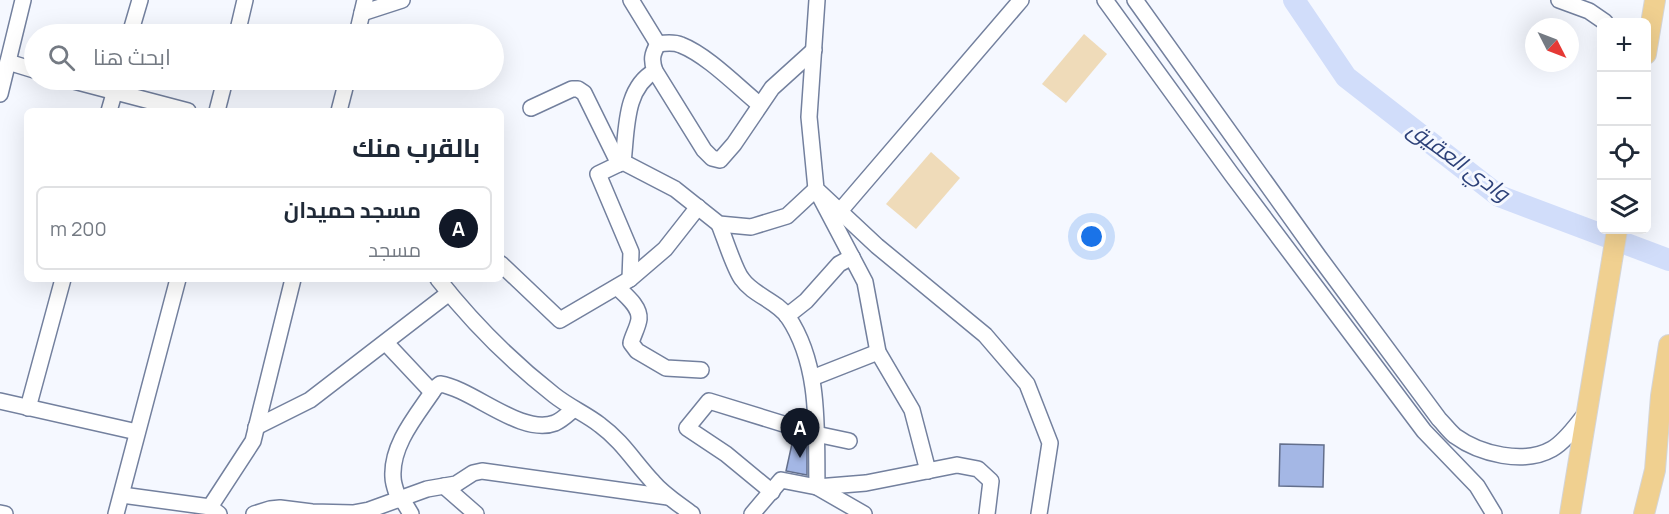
<!DOCTYPE html>
<html lang="ar">
<meta charset="utf-8">
<style>
:root{--surface:#fff;--page:#f6f6f7;--text:#1f2937;--muted:#747a83;--line:#e0e1e3;--accent:#111827}
body{margin:0;font-family:Manrope,Cairo,sans-serif;background:var(--page);color:var(--text);direction:rtl}
.controls{position:absolute;right:18px;top:18px;display:grid;overflow:hidden;border-radius:9px;box-shadow:0 6px 24px #0002}
.controls button{width:54px;height:54px;display:grid;place-items:center;padding:0;border:0;border-bottom:2px solid var(--line);background:var(--surface);color:var(--text);font:30px sans-serif}
.compass{position:absolute;left:1525px;top:18px;width:54px;height:54px;border-radius:50%;background:var(--surface);box-shadow:0 6px 24px #0002;rotate:132deg}
.you{position:absolute;left:1092px;top:237px;width:21px;height:21px;margin:-15px;border:4px solid #fff;border-radius:50%;background:#1a73e8;box-shadow:0 0 0 9px #1a73e833}
.badge{display:grid;place-items:center;width:39px;height:39px;border-radius:50%;background:var(--accent);color:#fff;font-size:20px;font-weight:700}
.pin{position:absolute;translate:-50% -50px;filter:drop-shadow(0 2px 3px #0008)}
.pin::after{content:'';position:absolute;top:32px;width:21px;height:18px;background:inherit;clip-path:polygon(0 0,100% 0,50% 100%)}
.list{margin:0;padding:0;list-style:none}
h2{display:flex;justify-content:space-between;align-items:center;height:78px;margin:0;padding:0 24px;font-size:26px}
h2 small{font-size:20px;font-weight:400;color:var(--muted)}
.list li{display:grid;grid-template-columns:39px 1fr auto;gap:18px;align-items:center;box-sizing:border-box;height:84px;margin:0 12px 12px;padding:0 12px;border:2px solid var(--line);border-radius:9px}
.list b{display:block;font-size:22px;white-space:nowrap}
.list p{margin:0;font-size:20px;white-space:nowrap;color:var(--muted)}
.list em{font-size:20px;font-style:normal;color:var(--muted)}
.icon{flex:none;width:33px;height:33px;fill:none;stroke:currentColor;stroke-width:2;stroke-linecap:round;stroke-linejoin:round}
.map{position:relative;flex:none;width:1669px;height:514px;overflow:hidden;direction:ltr}
.search{position:absolute;background:var(--surface);box-shadow:0 6px 24px #0002;left:24px;top:24px;width:480px;height:66px;display:flex;align-items:center;gap:15px;box-sizing:border-box;padding:0 21px;border-radius:33px;color:var(--muted);font-size:22px}
.panel{position:absolute;background:var(--surface);box-shadow:0 6px 24px #0002;left:24px;top:108px;width:480px;height:174px;border-radius:9px;direction:rtl}
.map>svg:first-child{display:block}
.green{fill:#efdbb9}
.lines{fill:none;stroke-linecap:round;stroke-linejoin:round}
.river{stroke:#d1ddfa;stroke-width:22}
.building{fill:#a4b7e5;stroke:#636f8c;stroke-width:1.5}
.minor-casing{stroke:#73809e;stroke-width:18}
.major-casing{stroke:#d4d5d8;stroke-width:22}
.minor{stroke:#fff;stroke-width:15}
.major{stroke:#f0d090;stroke-width:20}
.labels{text-anchor:middle;dominant-baseline:central;stroke-width:6;stroke-linejoin:round;paint-order:stroke}
.water-label{font-size:22px;font-style:italic;fill:#2d4179;stroke:#f5f8ff}
</style>
<div class="map">
<svg width="1669" height="514" viewBox="0 0 1669 514">
<rect width="100%" height="100%" fill="#f5f8ff"/>
<g class="green">
<polygon points="1084,34 1107,54 1066,103 1042,84"/>
<polygon points="931,152 960,178 916,229 886,204"/>
</g>
<g class="lines">
<polyline class="river" points="1294,0 1346,77 1499,196 1669,260"/>
</g>
<g class="building">
<polygon points="793,439 807,441 807,475 786,471"/>
<polygon points="1280,444 1324,445 1323,487 1279,486"/>
</g>
<g class="lines">
<defs>
<g id="minor">
<polyline points="631,0 658,44"/>
<polyline points="817,0 809,117 816,189 877,246 985,335 1027,384 1050,443 1039,514"/>
<polyline points="1105,0 1232,175 1424,431 1477,486 1494,514"/>
<path d="M1135,0L1319,257L1439,419C1444,424 1449,431 1455,436C1480,454 1524,465 1552,449C1566,441 1577,424 1587,412"/>
<polyline points="1559,0 1589,11 1605,22"/>
<polyline points="362,13 402,0"/>
<polyline points="130,34 140,0"/>
<polyline points="237,34 245,0"/>
<polyline points="357,34 365,0"/>
<path d="M658,44C652,54 651,60 655,71L704,150L712,158L720,160L734,144L772,88L814,50"/>
<path d="M658,44C665,43 674,42 681,45C707,55 738,87 760,105"/>
<polyline points="8,62 34,70"/>
<polyline points="70,80 188,111"/>
<polyline points="0,94 23,0"/>
<polyline points="531,108 572,89 578,89 584,93 619,164"/>
<polyline points="109,111 118,80"/>
<polyline points="217,111 225,80"/>
<polyline points="339,111 347,80"/>
<path d="M623,162C627,131 624,88 655,71"/>
<polyline points="840,211 1021,0"/>
<path d="M719,224C724,236 735,271 742,279C753,295 777,301 788,317C821,366 816,431 817,487L864,514"/>
<polyline points="501,264 560,320 630,279 665,249 698,207"/>
<path d="M438,279C471,321 512,362 554,395C569,407 586,414 600,425C622,441 635,463 653,482C664,495 679,504 692,514"/>
<polyline points="630,279 631,252 598,174 623,162 675,189 719,224 751,227 787,216 816,189 865,282 878,352 912,410 928,471"/>
<path d="M617,287C625,295 640,306 639,319C638,327 633,335 631,343L637,351L666,368L701,370"/>
<polyline points="787,316 806,301 839,264 852,257"/>
<polyline points="386,343 432,392"/>
<polyline points="812,378 878,352"/>
<polyline points="0,401 137,432"/>
<polyline points="28,408 63,279"/>
<polyline points="256,427 310,400 449,293"/>
<polyline points="444,486 476,514"/>
<polyline points="772,492 726,454 687,428 709,401 816,434 849,441"/>
<polyline points="122,495 210,507 219,514"/>
<polyline points="402,499 411,514"/>
<path d="M399,500C397,493 393,485 393,477C391,444 418,414 435,388L440,384C473,389 521,436 555,423C562,420 568,414 574,409"/>
<polyline points="210,507 253,441 293,279"/>
<polyline points="0,513 5,514"/>
<polyline points="116,514 178,279"/>
<polyline points="254,514 270,509 280,508 312,512 353,513 369,510 427,489 456,484 473,473 482,471 668,497"/>
<polyline points="752,514 781,480 817,487 866,483 957,465 978,469 991,481 987,514"/>
</g>
<g id="major">
<polyline points="1646,54 1655,0"/>
<polyline points="1570,514 1617,230"/>
<polyline points="1644,514 1655,470 1661,396 1669,345"/>
</g>
</defs>
<use href="#minor" class="minor-casing"/>
<use href="#major" class="major-casing"/>
<use href="#minor" class="minor"/>
<use href="#major" class="major"/>
</g>
<g class="labels">
<g class="water-label">
<text transform="translate(1459 161) rotate(36)">وادي العقيق</text>
</g>
</g>
</svg>
<div class="controls">
<button>+</button>
<button>−</button>
<button><svg class="icon" aria-label="locate" viewBox="0 0 24 24"><circle cx="12" cy="12" r="6"/><path d="M12 2v4M12 18v4M2 12h4M18 12h4"/></svg></button>
<button><svg class="icon" aria-label="layers" viewBox="0 0 24 24"><path d="M12 4l9 5-9 5-9-5zM3 14l9 5 9-5"/></svg></button>
</div>
<svg class="compass" viewBox="-18 -18 36 36"><path d="M0-13l5 13h-10z" fill="#e53935"/><path d="M0 13l5-13h-10z" fill="#747a83"/></svg>
<div class="you"></div>
<div class="pin badge" style="left:800px;top:458px">A</div>
<div class="search"><svg class="icon" aria-label="search" viewBox="0 0 24 24"><circle cx="10" cy="10" r="6"/><path d="M15 15l6 6"/></svg>ابحث هنا</div>
<section class="panel">
<h2>بالقرب منك<small></small></h2>
<ul class="list">
<li><span class="badge">A</span><div><b>مسجد حميدان</b><p>مسجد</p></div><em>200 m</em></li>
</ul>
</section>
</div>
